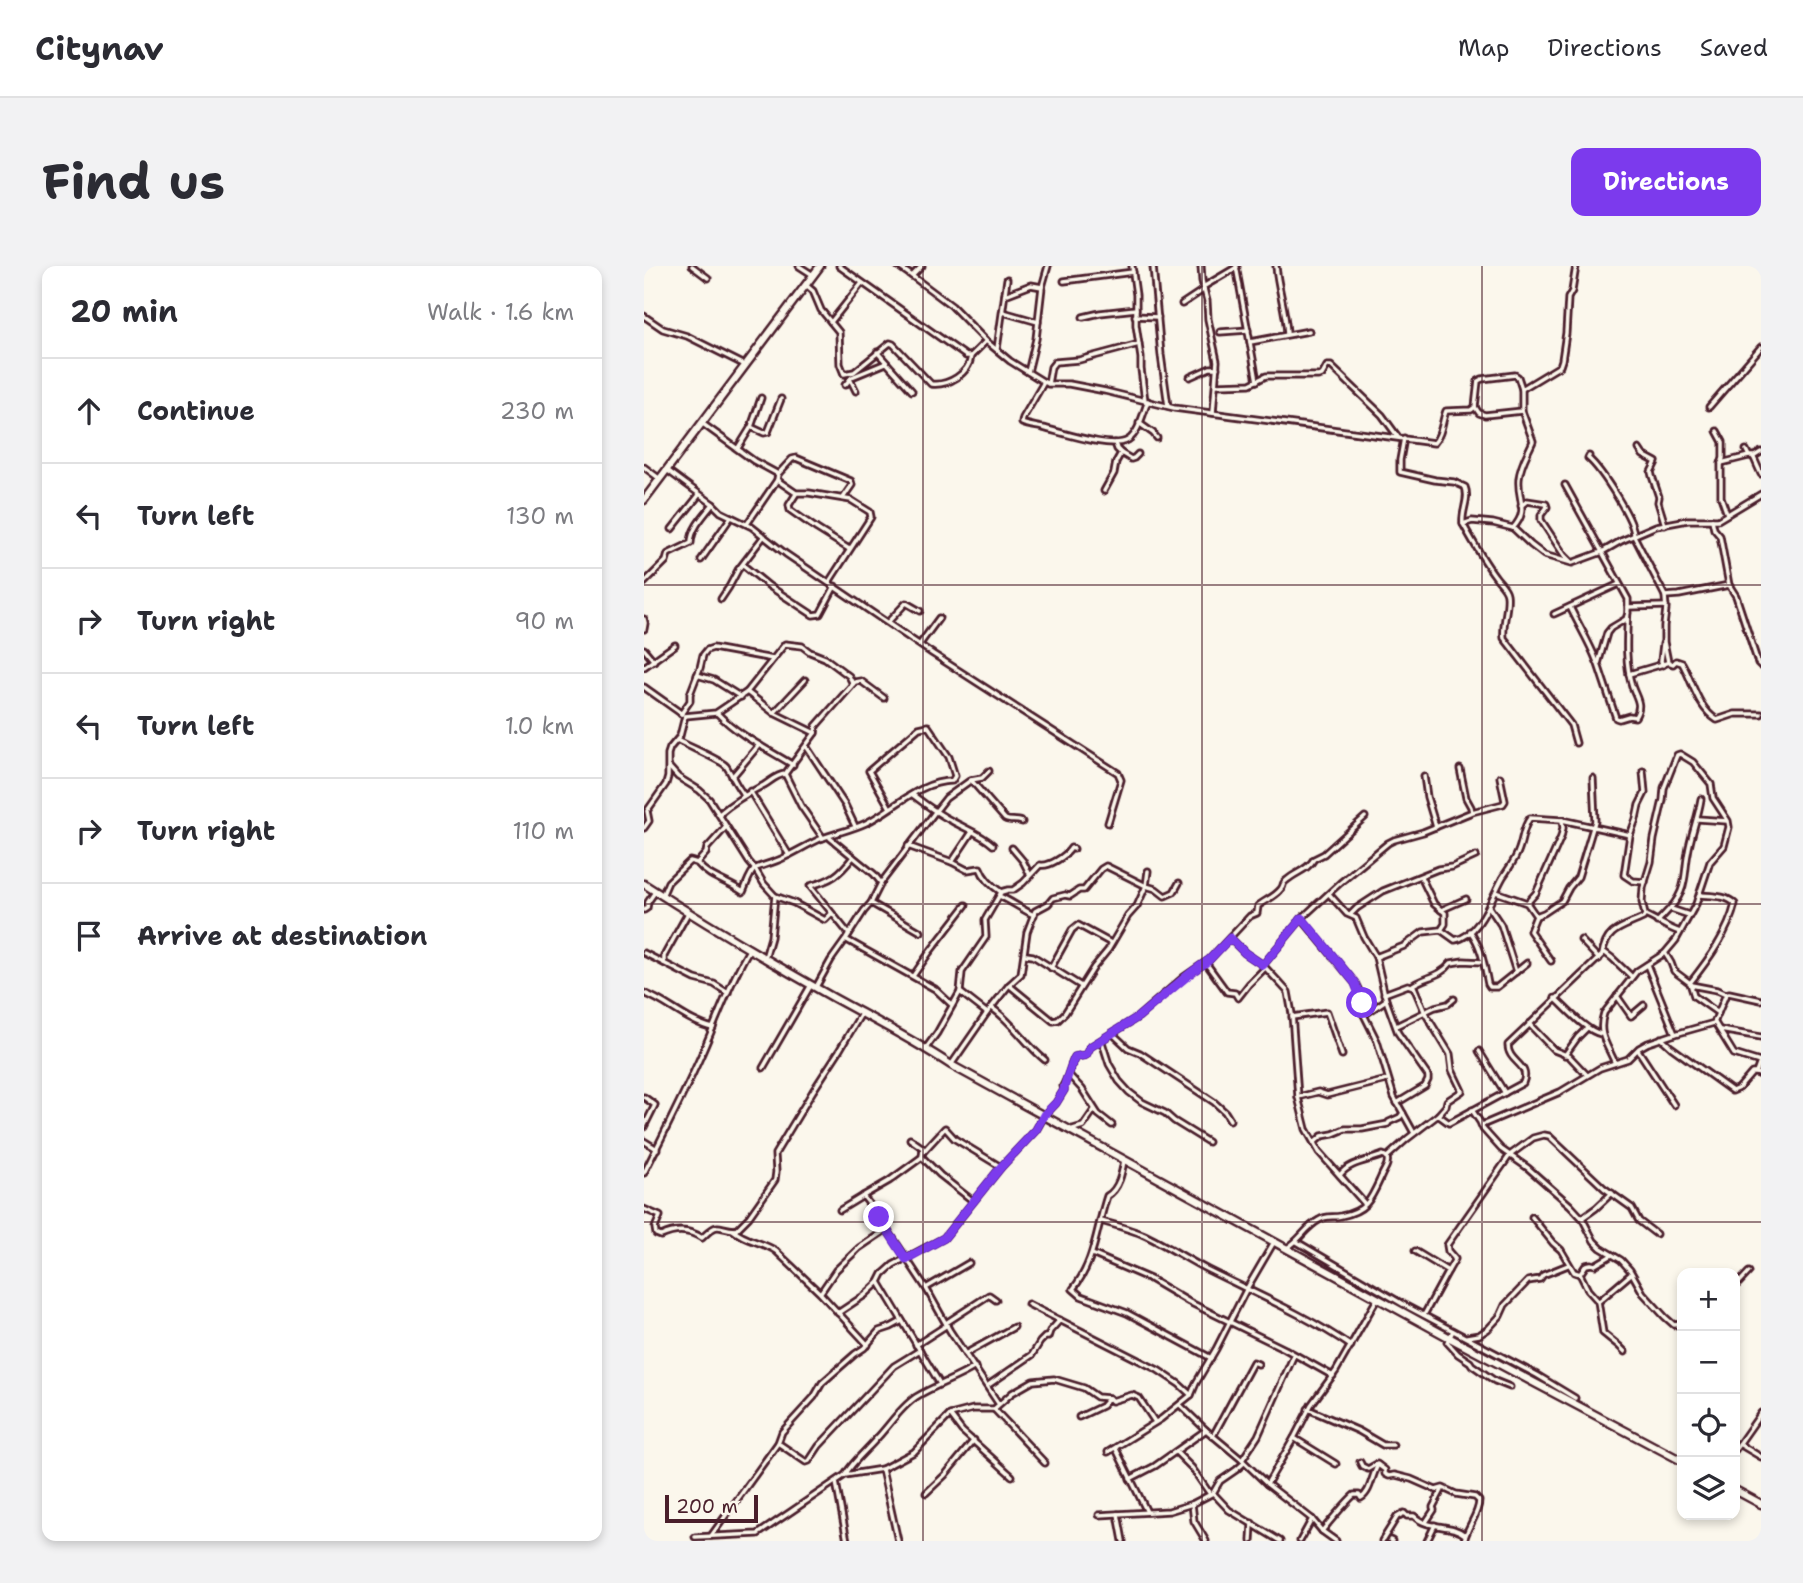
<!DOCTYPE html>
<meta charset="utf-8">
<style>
:root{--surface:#fff;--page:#f2f2f3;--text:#2b2b33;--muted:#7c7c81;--line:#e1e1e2;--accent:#7c3aed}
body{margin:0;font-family:"Shantell Sans",sans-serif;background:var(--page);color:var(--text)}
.controls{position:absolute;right:21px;bottom:21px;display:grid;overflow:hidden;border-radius:14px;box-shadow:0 4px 10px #0003}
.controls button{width:63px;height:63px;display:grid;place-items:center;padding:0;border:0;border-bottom:2px solid var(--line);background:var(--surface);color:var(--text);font:35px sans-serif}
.scale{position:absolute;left:21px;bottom:18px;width:93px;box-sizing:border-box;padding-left:7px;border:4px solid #4a1f2b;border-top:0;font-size:19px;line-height:24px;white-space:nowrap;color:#4a1f2b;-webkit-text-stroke:5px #fbf7ec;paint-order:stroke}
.stop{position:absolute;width:21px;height:21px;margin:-16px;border:5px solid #7c3aed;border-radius:50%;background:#fff}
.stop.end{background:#7c3aed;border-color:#fff;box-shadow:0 2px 7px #0008}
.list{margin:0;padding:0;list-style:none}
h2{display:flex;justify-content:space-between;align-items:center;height:91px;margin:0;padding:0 28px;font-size:30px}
h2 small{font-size:23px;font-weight:400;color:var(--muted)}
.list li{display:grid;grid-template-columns:46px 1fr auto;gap:21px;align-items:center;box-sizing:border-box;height:105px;padding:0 28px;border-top:2px solid var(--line)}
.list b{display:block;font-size:26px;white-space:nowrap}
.list em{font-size:23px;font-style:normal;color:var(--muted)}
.icon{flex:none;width:38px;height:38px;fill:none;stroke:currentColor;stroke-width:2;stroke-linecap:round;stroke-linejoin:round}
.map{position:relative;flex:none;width:1117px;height:1275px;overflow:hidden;border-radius:14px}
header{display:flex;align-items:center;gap:42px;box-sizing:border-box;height:98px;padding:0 35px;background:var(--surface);border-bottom:2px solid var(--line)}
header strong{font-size:33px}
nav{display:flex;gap:38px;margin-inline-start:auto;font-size:24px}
.intro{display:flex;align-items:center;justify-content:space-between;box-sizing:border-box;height:168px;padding:0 42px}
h1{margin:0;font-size:49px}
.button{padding:18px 32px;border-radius:14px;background:var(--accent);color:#fff;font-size:24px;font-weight:700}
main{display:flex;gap:42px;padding:0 42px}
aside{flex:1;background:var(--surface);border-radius:14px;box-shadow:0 4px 10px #0003}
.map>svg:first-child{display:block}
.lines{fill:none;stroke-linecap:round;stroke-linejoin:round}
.street-casing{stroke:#4a1f2b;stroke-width:9}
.primary-casing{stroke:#4a1f2b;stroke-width:11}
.street{stroke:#fbf7ec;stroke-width:3.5}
.primary{stroke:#fbf7ec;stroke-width:6}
.route{stroke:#7c3aed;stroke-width:9}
.grid{fill:none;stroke:#4a1f2b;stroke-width:2;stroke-opacity:0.55}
</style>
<header>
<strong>Citynav</strong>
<nav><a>Map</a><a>Directions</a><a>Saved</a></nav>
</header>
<div class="intro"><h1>Find us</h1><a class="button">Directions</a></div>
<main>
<aside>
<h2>20 min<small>Walk · 1.6 km</small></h2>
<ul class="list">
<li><svg class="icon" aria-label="ahead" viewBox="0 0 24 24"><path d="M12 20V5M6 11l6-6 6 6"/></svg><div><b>Continue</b></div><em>230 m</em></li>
<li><svg class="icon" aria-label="left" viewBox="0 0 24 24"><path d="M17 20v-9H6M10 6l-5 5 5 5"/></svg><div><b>Turn left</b></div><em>130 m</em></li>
<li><svg class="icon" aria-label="right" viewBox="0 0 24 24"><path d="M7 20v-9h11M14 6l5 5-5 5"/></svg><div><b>Turn right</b></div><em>90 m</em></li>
<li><svg class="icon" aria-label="left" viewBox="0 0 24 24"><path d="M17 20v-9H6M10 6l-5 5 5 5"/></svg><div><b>Turn left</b></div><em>1.0 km</em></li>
<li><svg class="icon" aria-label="right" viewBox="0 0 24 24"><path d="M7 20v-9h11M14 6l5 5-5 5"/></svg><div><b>Turn right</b></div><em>110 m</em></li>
<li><svg class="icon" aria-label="arrive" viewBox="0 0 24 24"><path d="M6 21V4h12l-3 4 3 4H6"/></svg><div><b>Arrive at destination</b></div></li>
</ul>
</aside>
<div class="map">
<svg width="1117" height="1275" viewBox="0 0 1117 1275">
<rect width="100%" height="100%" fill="#fbf7ec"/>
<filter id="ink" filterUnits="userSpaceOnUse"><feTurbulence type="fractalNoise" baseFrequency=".0143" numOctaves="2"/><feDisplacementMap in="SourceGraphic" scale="14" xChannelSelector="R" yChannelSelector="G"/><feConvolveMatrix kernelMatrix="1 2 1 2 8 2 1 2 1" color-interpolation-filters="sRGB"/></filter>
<g filter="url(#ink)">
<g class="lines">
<defs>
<g id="street">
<polyline points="48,0 64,12"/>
<polyline points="155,0 169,9"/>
<polyline points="195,0 322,90 327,90 342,75"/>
<polyline points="254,0 268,10 278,0"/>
<polyline points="488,0 492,29 492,59 497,92 497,103 501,135"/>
<polyline points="509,0 517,89 524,140"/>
<polyline points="557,0 558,15 563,35 564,53 573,95 569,147"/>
<polyline points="592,0 613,115"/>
<path d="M632,0C634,23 642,45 643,68"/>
<path d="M268,10L308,40L342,75L366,95L400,116L406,118H425L461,125L530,142L790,177C798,169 798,155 802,145L827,144L831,141L834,115L838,113L871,109L874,111L878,123V145L889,175C884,187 876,199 875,213C873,233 886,244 869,262"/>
<polyline points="420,15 489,6"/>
<path d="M162,19L169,25L177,44L195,66L196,98L200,108L210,106L246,77L249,78L287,118C304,120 325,108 327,90"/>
<polyline points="559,21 593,1"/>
<polyline points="361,29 387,19 398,21"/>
<polyline points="538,38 559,24"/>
<polyline points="359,46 394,56"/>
<polyline points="0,50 19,63 43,70 101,99"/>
<polyline points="491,50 514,51"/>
<polyline points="439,51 456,47 492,43"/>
<polyline points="187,56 218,17"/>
<polyline points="576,66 604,64"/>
<polyline points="606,76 665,65"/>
<polyline points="353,83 363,13"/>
<polyline points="233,86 268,125"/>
<polyline points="384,106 392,73 398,21 404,0"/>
<polyline points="546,111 566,102 573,102"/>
<polyline points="206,113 212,125"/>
<path d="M400,116L379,152L378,157C385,160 391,160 399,162C417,166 468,184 484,174C495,167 499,147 504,135"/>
<polyline points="404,118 407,101 411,96 435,94 495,78"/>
<polyline points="201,119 208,111 242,97"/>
<polyline points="572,119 606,118 622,110 674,110 678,109 683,100 687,100 738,149 754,171"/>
<polyline points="878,123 916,100 918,94 922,67 924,32 928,25 932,0"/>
<polyline points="831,141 835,147 841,149 878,145"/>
<polyline points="1065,141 1117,81"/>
<polyline points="495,157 509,167 513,172"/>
<polyline points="59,158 110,195 134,208 133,214 152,227 165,227 207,234 226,246 227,251 185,316"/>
<polyline points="107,161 120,167 124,166 137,133"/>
<polyline points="1073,165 1079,176 1079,192 1077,199 1077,231 1083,248"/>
<path d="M760,172L756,194V206L791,214L810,216L821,221C826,233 817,245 819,258"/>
<polyline points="94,182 107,161 117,132"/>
<polyline points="995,183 999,189 1012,196 1007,206 1008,210 1015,231 1014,236 1021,259"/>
<polyline points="1102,184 1105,190 1109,190 1117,208"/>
<polyline points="477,187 487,193 490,192 494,188"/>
<path d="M945,190L944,192C957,203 991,255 990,270L1021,330L1022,343L1020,360V376L1024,396L1029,398L1032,395L1038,397C1049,416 1053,441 1073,454L1091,448H1117"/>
<polyline points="1109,191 1117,186"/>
<polyline points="1077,197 1105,190"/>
<polyline points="0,201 16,213"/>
<polyline points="23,204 69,238 77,246 108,261 142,288 289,388 474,507 477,514 464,557"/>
<polyline points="134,208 148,193 152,192 207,215 208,219 199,232"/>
<path d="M921,219L984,333V341C983,367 980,394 988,420C992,432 999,438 991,451L985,450L975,453L972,452L954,398L963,367L967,362L982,353L984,347"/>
<polyline points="460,225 470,207 472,196 477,187 473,183 471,177"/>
<polyline points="152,228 145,239 146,244 173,263 205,283"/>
<polyline points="877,240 883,235 902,238 903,241 897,249 897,254 920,289 927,296"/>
<polyline points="1068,254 1070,263 1076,270 1085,319"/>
<polyline points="103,258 133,214"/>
<polyline points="28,263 55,229"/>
<polyline points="57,294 87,251"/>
<polyline points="99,299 125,320 169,349 176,348 191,320"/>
<path d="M0,317L22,295L24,288L47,277C47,263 60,249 69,238"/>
<polyline points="1021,330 1035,329 1085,319 1092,330 1114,397 1117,400"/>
<polyline points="77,333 85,321 94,304 120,270"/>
<path d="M926,341C935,360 946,377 953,396"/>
<polyline points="984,341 1022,340"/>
<polyline points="910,348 975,318"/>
<polyline points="0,353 1,357 0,363"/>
<polyline points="244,356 262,337 276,345"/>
<polyline points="276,378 295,352"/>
<polyline points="0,383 10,395"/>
<polyline points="1019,399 1017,395 1019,378"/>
<polyline points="0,401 31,379"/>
<polyline points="985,408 1026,396"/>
<polyline points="53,409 70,414 97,431"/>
<polyline points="0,421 38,448"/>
<polyline points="103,426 130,447 171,467"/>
<path d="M73,447C94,469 123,483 149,499"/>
<polyline points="130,447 161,414"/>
<polyline points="37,448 46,435 46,428 56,402 59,389 63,384 69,382 129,393"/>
<polyline points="41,450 72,447 103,426 141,378 158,380 166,386 181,392 205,410 209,418"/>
<path d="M33,474C43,480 77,494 82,500C89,510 92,520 100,529"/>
<path d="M932,477L927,459L860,372C858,357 865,341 863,328C862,321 855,316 851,310C839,294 829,276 819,258L828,255L849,257L869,262L887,279L900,289L928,297L958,286L977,275L1012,260L1044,254H1074L1117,228"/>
<polyline points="162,480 201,539 211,560"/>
<polyline points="25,501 34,511 55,524 65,533 105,596 111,603 120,618 131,630 150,637 181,654 187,648"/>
<polyline points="816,503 822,532 827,541 828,546"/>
<polyline points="141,508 157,540 179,572"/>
<polyline points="780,510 783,531 792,561"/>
<polyline points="88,511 115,479"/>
<path d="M327,514L361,553C366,556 372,553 378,556"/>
<polyline points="106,525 145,589"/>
<path d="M269,529C282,539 294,548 308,555C322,563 337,568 349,579"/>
<path d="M75,548C89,536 104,527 120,519C127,515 132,509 141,508L171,467L172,460L211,416L217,415L240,432"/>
<polyline points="1054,553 1083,555"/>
<polyline points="0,562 5,555 3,545 22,518 24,511 24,488 26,482 36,470 41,450"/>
<polyline points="986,569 992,553 995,539 1001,527 999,505"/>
<polyline points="186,572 230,608 237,617"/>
<path d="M264,580L308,596L323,604L336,602C340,613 348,620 357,626L355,630C367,635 377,643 390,649"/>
<polyline points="368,582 379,595 386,609"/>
<polyline points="308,596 328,566"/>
<path d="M53,597C65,612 83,615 99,626C102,620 106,606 112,602C114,601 133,595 137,593C150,587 163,579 176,573C191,567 207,564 222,557C250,543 276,515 308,515L311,510L305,491L284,460L275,462L225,505L246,542"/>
<polyline points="777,611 790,638 801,647 801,658 797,664"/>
<path d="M357,626L364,624H369L379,617L396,599C405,601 422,590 427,582L430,583"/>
<polyline points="852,626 883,637 892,650 886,665 907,695"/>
<polyline points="685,628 703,648 712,652 720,671 732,691 742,734 754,767 784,810 784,814 781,820 753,837"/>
<polyline points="18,630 24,616 46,595 53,597 62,587 63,582 82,561"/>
<polyline points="227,637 277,666"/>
<polyline points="883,637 892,627 910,587 917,571 919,562 918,554"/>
<polyline points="845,641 857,659 872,706"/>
<polyline points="1027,643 1045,649"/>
<polyline points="0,644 3,642 4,636 11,626"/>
<polyline points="797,644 822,633"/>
<polyline points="707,648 713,642 739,625 794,603 808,601 832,590"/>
<path d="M1001,649C1013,654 1023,662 1036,666"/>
<polyline points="892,650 900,647 918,635 925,622 934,611 951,555 949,512"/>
<polyline points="658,653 711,717 717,729 720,749 733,775 750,831 770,867"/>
<path d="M1013,656C1025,644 1037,633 1040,615C1042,606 1042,596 1044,587C1047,568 1054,552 1057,533"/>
<path d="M826,665C838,681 840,699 844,718L846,721H853L883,697"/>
<path d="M205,668L166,620C188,614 195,609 209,591"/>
<polyline points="586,672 601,687 619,699 644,726 648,748 654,831 662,863 675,886 721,938"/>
<polyline points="203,674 291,723 308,739"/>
<polyline points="937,674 955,693"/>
<polyline points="960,686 968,692 987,710"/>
<polyline points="0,687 51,713 70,718 84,727"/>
<polyline points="1021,687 1027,697 1030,705 1046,717 1050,730 1074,747"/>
<polyline points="382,689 389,690 437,720"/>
<path d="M732,691L760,680L779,666L797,664L811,674C836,670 848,630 859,611C865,602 872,593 875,583C879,572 879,561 886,552L918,554L986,569L980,609L989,615L1001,616"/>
<polyline points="121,692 127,671 131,630"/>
<polyline points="20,697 20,690 44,647"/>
<polyline points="562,697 583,726 591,727 594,732 605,718 621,702"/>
<polyline points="619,699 658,652 696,617 744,577 750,574 779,566 828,546 859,538 861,535 856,511"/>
<polyline points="407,702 428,664 434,659 467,677"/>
<polyline points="269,710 285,687 322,639"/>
<path d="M1046,717C1065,693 1084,667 1091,638C1083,629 1067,630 1056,629"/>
<polyline points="365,719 409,755 414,754 421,747 450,701 464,684 484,650 493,640 502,620 504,605"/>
<path d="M769,719C783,710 796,711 807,697L819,695L839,696"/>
<polyline points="1047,719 1073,724 1082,728"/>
<polyline points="172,721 187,694 202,673 220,645 227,637 237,617 291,546 302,532 327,514 338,512 345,505"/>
<polyline points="316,726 343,747"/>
<path d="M0,727C24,736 43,756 69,762"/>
<polyline points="973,730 987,750 1000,739"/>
<path d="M911,732C923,743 942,765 957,768"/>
<path d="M348,742C369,756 381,778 401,794"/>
<polyline points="720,749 742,734"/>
<polyline points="648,751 683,746 698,789"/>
<polyline points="1071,757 1090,788 1116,796 1112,807"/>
<polyline points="885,758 910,784 925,790 943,809"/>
<polyline points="752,760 791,741 804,738 810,733"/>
<polyline points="1076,764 1117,771"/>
<polyline points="469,768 484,782 496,787 570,836 581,846 586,854"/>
<polyline points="1031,768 1070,757 1082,728 1085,727 1117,734"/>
<polyline points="1017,772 1027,781 1088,825 1095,822 1108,807 1112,807 1117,809"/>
<polyline points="458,776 465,798 475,815 485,826 498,836 521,847 530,855 564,876"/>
<polyline points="282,782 293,767 316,726 318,706 342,671 341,654 355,630"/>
<polyline points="994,784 1030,839"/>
<polyline points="835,785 861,827"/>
<polyline points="921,789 934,771 943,762"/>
<polyline points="307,799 343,747 365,719 377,708 383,666 391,645 404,638 409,632 421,629 426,630 435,624 440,624 457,603 462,600 502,620 512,623 521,630 530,626 535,617"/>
<polyline points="119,802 167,719"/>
<polyline points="425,809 438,823 454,848 468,859"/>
<polyline points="0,831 11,839 0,861"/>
<polyline points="654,831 674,826 683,829 743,814"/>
<polyline points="828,844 836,856 839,863 857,883 884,902 926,939 938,952 950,975 957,982 977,994 986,1004 999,1027 1021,1051 1030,1059 1038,1058"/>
<path d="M794,849L805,857L879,817C887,798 864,797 864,779L958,689C962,663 978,662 999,652L1001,649L998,636L999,622L1007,596L1010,573L1019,534L1020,522L1033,489L1036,488L1049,496L1067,518L1069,532L1084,555L1085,561L1080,580L1066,596L1052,638L1032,674L1021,687L993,705L960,747C953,768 963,778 971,797"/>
<polyline points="838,859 916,826 956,802 984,793 995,782 1004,777 1031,768 1003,699"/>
<polyline points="429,863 439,860 450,844"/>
<polyline points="266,873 279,882 278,891 296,909 329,935"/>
<polyline points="0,875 13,883"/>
<polyline points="670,877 678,870 689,868 701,863 718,863 744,858 745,856 756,851 759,847"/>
<polyline points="279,886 301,862 311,873 357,901"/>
<path d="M480,894C478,907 475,923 463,930C452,963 451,996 429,1023L437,1030L483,1047L567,1092"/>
<path d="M0,907C19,869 38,832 55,794C72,757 84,719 105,684"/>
<path d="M696,909C705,896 725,895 739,889L743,891L763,873L794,849L802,840L803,835L818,825L808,804L806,788L781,747L770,721L764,719L740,728"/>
<polyline points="219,930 245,915 278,891"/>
<path d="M0,943L16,950L11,962L12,968L17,970C32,963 45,963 58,972C76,954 72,963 92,964L105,951L131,914L132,906L131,888L169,825L195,785L217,748"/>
<polyline points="196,944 219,930 235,951 282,1022 306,1065 354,1137"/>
<polyline points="888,951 909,977 917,984 930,1006 936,1008 942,999 947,998 951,999 968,989"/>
<polyline points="938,952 952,942 968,927"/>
<path d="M457,955C471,959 485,963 498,968C521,978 542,993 564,1004C612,1028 662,1049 707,1080"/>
<path d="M89,964C101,975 119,976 132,985L176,1027L224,1079"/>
<polyline points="653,976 762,1040 893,1109 931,1132"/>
<path d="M643,982C656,974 662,961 675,954C683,949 689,952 697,950C723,945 727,933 737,911C740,903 745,900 743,891"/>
<polyline points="771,985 804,1005 780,1049"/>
<polyline points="448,988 506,1013 545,1036 641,1083 689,1110"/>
<polyline points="804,1005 811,993 804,985 803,979 866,889 889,872 900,869 905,870 960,922 988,942 995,955 1012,968"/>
<polyline points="936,1008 944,1024 954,1035 959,1067 975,1080 981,1086"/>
<polyline points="235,1016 296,1118"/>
<polyline points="1091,1021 1105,1006"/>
<polyline points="282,1022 325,997"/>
<polyline points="177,1026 192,1004 215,982 243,963"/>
<polyline points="954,1036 987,1008"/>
<polyline points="384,1038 514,1104 535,1118 547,1129"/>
<path d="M194,1047L221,1029L235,1016L239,1008L249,999L300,972L357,901L392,864L400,850L412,837L420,824L419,820C425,810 426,800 431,791L442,789L446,781L494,751L540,711L565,694L606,650L613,647L614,640C621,634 631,631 637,623C641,618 637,618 643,614C652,606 664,604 670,593L680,588L721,551"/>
<polyline points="302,1057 345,1029 352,1034"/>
<polyline points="809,1065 803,1076 814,1088 826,1096 828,1099 851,1115 866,1121"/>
<polyline points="823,1071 835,1069 844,1063 856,1050 861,1039 884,1015 896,1013 899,1009 924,999"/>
<polyline points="272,1079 303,1059"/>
<polyline points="321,1088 370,1061"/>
<polyline points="343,1120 388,1089 396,1076 401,1071 404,1071 406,1065 416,1054"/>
<polyline points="536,1139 562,1164 598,1194 623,1218 668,1253 678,1265 692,1275"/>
<polyline points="350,1143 401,1197"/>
<polyline points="664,1143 715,1165 739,1179 749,1179"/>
<polyline points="306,1149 318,1165 368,1210"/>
<polyline points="435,1151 458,1140 465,1132 468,1135 471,1134 488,1129 495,1132 511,1156"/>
<polyline points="569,1170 609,1096 614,1098"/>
<polyline points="650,1172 692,1198"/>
<polyline points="134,1177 162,1196 165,1195 175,1180 250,1100 276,1084"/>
<polyline points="1095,1178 1117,1191"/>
<polyline points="472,1183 503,1246"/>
<polyline points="1091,1184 1117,1147"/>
<polyline points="464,1186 517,1153 547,1129 552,1117 572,1083 602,1024 630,976"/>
<polyline points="532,1186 548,1202 566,1228"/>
<polyline points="598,1194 614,1170 650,1089"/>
<path d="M716,1196L718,1200L724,1203L733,1198L741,1204V1208L745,1210L751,1209L767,1213L792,1224L799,1222L812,1228L831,1231L835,1235C835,1248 823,1261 820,1275"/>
<polyline points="238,1203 254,1275"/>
<path d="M201,1209C210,1194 223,1184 234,1171C246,1158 257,1141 272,1131C291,1119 312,1113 331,1101"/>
<polyline points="486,1213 511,1200 562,1164"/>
<polyline points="192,1216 203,1275"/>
<polyline points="623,1218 650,1172 667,1139 692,1105 733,1033"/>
<polyline points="282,1227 301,1209 330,1174"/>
<polyline points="569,1227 585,1244 636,1275"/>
<polyline points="548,1238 550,1255 562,1275"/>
<polyline points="474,1248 479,1275"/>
<polyline points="455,1249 525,1245 548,1238 569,1227 576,1215 592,1204 600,1197"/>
<polyline points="782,1256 790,1244 789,1241 798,1224"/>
<path d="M678,1265C687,1254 701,1237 710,1229H715L717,1232C727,1226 727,1211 734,1199"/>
<polyline points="67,1270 134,1177 138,1166 170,1131 178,1117 211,1088 220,1082 235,1065 247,1061 258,1055"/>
<polyline points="51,1271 114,1268 201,1209 238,1203 270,1186 306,1149 329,1143 350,1143 368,1127 389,1115 410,1113 440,1122 453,1131 465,1132"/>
<polyline points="746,1274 748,1275"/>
<polyline points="607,1275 608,1257"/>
<polyline points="656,1275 668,1253"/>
<path d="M738,1275L753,1251L760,1247L763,1250H770C784,1264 807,1257 821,1269"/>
<polyline points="783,1275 791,1259"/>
</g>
<g id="primary">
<polyline points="0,234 176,0"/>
<path d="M0,618C62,658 126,696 190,732C230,754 270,774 307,799L806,1072L1038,1195"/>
<polyline points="1091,1224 1117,1238"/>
</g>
</defs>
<use href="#street" class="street-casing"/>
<use href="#primary" class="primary-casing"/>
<use href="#street" class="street"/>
<use href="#primary" class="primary"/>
</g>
</g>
<g class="lines" filter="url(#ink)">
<path class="route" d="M235,951L262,993L300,972L357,901L392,864L400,849L412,837L420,824C420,819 428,797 431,791L442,789L446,781L494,751L548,706L565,694L586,672L601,687L619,699L658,652L711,717L718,737"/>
</g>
<path class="grid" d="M279,0V1275M558,0V1275M838,0V1275M0,319H1117M0,638H1117M0,956H1117"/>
</svg>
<div class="controls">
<button>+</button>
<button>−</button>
<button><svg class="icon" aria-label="locate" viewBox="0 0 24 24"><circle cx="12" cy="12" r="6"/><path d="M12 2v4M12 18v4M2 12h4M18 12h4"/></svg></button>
<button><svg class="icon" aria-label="layers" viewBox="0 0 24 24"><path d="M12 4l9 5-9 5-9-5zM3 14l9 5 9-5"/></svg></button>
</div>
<div class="scale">200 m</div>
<div class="stop" style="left:718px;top:737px"></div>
<div class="stop end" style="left:235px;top:951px"></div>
</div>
</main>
